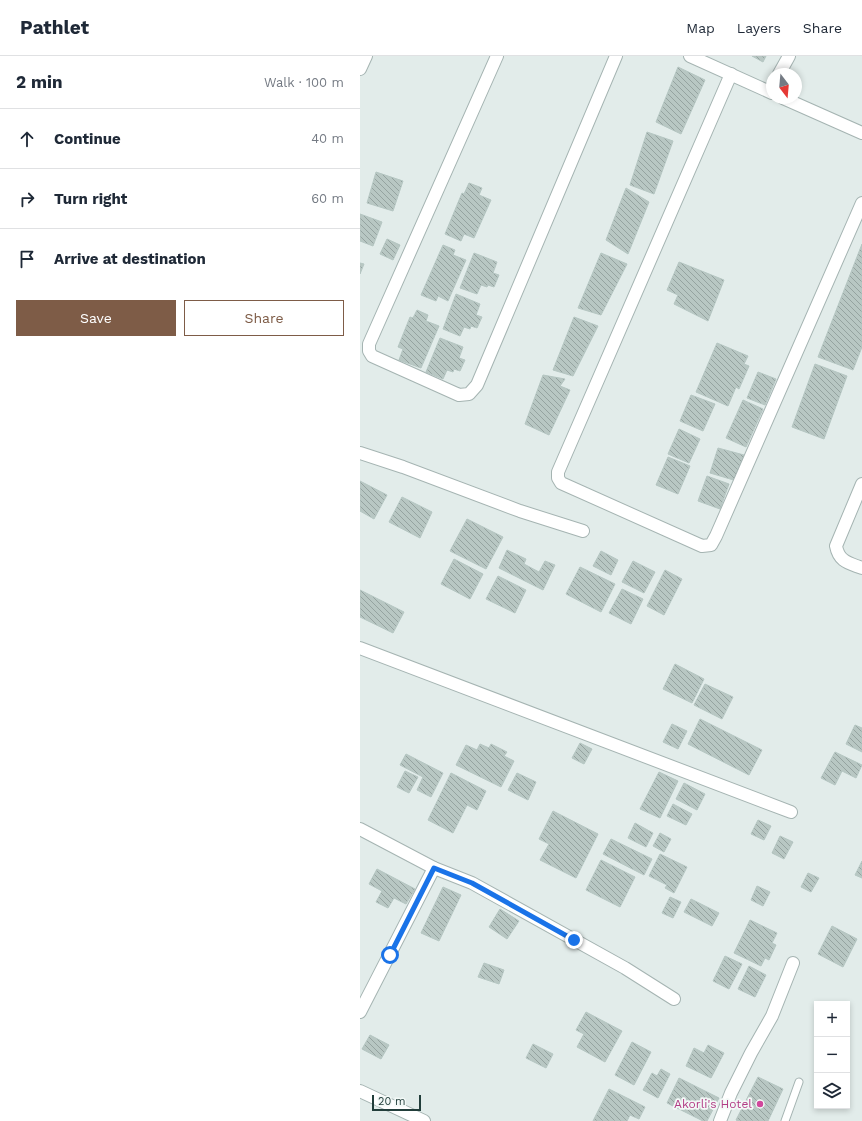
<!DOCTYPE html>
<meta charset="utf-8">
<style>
:root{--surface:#fff;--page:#f6f6f7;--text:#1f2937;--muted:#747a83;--line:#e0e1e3;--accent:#7e5c47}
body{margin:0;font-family:"Work Sans",sans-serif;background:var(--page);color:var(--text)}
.controls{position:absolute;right:12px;bottom:12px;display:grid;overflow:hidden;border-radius:0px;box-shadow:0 2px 6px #0003}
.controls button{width:36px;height:36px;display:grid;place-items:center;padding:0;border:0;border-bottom:1px solid var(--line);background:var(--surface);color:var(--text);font:20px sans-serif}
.compass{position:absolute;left:406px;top:12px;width:36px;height:36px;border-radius:50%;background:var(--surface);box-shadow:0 2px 6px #0003;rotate:164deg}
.scale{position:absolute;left:12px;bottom:10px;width:49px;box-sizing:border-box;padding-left:4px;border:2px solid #223e3b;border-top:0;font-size:11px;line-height:14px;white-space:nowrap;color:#223e3b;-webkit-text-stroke:3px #f3f9f7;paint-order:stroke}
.stop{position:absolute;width:12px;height:12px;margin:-9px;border:3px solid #1a73e8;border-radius:50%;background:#fff}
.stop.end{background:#1a73e8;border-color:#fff;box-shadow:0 1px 4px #0008}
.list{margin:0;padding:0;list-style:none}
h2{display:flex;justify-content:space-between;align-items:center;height:52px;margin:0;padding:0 16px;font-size:17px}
h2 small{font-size:13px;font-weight:400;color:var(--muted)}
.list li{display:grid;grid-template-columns:26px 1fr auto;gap:12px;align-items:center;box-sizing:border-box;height:60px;padding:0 16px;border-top:1px solid var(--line)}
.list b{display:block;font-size:15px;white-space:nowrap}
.list em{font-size:13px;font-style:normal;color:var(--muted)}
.actions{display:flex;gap:8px;padding:12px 16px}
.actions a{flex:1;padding:9px 0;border:1px solid var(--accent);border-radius:0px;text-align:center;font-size:14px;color:var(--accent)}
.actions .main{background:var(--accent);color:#fff}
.icon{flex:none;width:22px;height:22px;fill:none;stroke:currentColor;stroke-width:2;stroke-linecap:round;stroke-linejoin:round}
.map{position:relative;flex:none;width:502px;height:1065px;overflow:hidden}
header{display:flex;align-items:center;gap:24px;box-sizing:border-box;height:56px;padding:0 20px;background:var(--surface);border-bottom:1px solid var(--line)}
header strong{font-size:19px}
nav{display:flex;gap:22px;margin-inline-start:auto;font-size:14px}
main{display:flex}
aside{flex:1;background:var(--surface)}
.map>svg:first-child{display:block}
.building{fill:url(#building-back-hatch);stroke:#b5c6c2}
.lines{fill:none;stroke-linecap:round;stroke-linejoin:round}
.service-casing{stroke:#a5b4b2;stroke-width:9}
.minor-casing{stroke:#a5b4b2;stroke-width:14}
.tertiary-casing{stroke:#a5b4b2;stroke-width:14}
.service{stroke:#fff;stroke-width:7}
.minor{stroke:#fff;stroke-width:12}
.tertiary{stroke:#fff;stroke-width:12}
.route{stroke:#1a73e8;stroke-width:5}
.hotel-dot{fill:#d1479c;stroke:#f3f9f7;stroke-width:1.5}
.labels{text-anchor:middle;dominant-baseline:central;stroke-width:3.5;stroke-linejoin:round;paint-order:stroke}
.hotel-label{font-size:12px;fill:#b23c85;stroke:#f3f9f7;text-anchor:end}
</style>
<header>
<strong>Pathlet</strong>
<nav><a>Map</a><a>Layers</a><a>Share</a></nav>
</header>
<main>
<aside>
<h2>2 min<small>Walk · 100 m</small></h2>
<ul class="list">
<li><svg class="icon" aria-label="ahead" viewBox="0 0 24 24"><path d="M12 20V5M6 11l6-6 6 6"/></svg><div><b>Continue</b></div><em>40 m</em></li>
<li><svg class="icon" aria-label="right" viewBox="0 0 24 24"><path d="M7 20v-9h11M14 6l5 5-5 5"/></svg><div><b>Turn right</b></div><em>60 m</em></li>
<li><svg class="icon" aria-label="arrive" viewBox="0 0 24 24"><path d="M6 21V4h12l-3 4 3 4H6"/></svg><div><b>Arrive at destination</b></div></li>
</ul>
<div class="actions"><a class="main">Save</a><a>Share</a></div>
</aside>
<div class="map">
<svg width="502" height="1065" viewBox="0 0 502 1065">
<defs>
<pattern id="building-back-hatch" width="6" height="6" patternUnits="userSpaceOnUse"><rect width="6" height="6" fill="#b8c7c3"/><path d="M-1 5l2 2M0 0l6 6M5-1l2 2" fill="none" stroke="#95a3a0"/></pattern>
</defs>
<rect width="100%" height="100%" fill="#e2ecea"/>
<g class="building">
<polygon points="392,0 406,0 403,6"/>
<polygon points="318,11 345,24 321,78 296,66"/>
<polygon points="287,76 313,85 294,138 270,129"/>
<polygon points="16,116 43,125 33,155 7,147"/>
<polygon points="109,127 122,132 119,139 131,144 114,182 104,178 101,185 85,178 102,137 104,138"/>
<polygon points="266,132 289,146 268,198 246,184"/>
<polygon points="0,158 22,166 13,190 0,185"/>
<polygon points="27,183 40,189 33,204 20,198"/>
<polygon points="502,188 502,291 493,314 458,301"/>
<polygon points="83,189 95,194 93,199 106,204 88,245 78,240 76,245 61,239"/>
<polygon points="114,197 137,206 133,217 139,219 134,231 128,229 127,231 121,229 117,238 100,232"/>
<polygon points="241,197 267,208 241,259 218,252"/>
<polygon points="319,206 364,224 348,265 314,248 318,239 307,234"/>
<polygon points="0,207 4,208 0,218"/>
<polygon points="96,238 120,248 116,259 122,261 117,272 111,270 110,273 104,271 100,280 83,273"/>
<polygon points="57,254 68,259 66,265 79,270 61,312 39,304 43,293 38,291 50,261 53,262"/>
<polygon points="214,261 238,270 213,320 193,314"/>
<polygon points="80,282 103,291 99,302 105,304 100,315 94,313 93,316 87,314 83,323 66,316"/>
<polygon points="357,287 388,300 384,308 389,310 379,333 376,331 368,350 336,336"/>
<polygon points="455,308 487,320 464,383 432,371"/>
<polygon points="398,316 416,323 405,349 387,342"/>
<polygon points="183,319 205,323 200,330 210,334 189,379 165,368"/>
<polygon points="331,339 355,348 343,375 320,365"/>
<polygon points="383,344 403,353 386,391 366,382"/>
<polygon points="319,373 340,383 329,407 308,398"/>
<polygon points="358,392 384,399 377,425 350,417"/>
<polygon points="308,401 330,410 318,438 296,429"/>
<polygon points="347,420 369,428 360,453 338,445"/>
<polygon points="0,425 27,439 14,463 0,455"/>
<polygon points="42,441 72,456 60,482 29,466"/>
<polygon points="107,463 143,481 126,513 90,495"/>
<polygon points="147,494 166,503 164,508 179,516 185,505 195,509 183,534 139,512"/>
<polygon points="241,495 258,504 251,519 233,510"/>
<polygon points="94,503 123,518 110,543 81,528"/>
<polygon points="273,505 295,516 284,537 262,526"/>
<polygon points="220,511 255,528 241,556 206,538"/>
<polygon points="305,514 322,523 304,559 287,550"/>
<polygon points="138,520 166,534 155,557 126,543"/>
<polygon points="262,533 283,543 271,568 249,557"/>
<polygon points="0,534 44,556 33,577 0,561"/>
<polygon points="315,608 344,623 332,647 303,633"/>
<polygon points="345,628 373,641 362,663 334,649"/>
<polygon points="340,663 402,694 389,719 328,688"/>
<polygon points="312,668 327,675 318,693 303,686"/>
<polygon points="495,669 502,672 502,696 486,688"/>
<polygon points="220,687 232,693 224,708 212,702"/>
<polygon points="120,688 129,692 131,688 147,696 144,700 154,705 141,731 96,709 106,689 117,694"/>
<polygon points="475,696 502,709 496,722 482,715 475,729 461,722"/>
<polygon points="46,698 83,717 71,741 57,734 63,721 40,709"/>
<polygon points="45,715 58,721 49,737 37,731"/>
<polygon points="299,716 318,725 300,762 280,753"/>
<polygon points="91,717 126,735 117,754 107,749 93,777 68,764"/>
<polygon points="157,717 176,726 168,744 148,734"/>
<polygon points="324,727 345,738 337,754 316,743"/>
<polygon points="313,748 332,758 326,769 307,760"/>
<polygon points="193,755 238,778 216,822 180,804 189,788 179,783"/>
<polygon points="398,764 411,770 404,784 391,778"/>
<polygon points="275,767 293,777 286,791 268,782"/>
<polygon points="300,777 311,783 304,796 293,790"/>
<polygon points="420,780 433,786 424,803 412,797"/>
<polygon points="251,783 292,803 284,819 243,798"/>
<polygon points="300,798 327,811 314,837 305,832 307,829 289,820"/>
<polygon points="241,804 275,821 260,851 226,834"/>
<polygon points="502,805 502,822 495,819"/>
<polygon points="17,813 55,833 46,848 34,842 28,852 16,846 22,835 9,828"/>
<polygon points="448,817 459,822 451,836 441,831"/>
<polygon points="397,830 410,836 403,850 391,844"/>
<polygon points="83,831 101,839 79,885 61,877"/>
<polygon points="310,841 321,846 313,862 302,857"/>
<polygon points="331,843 359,857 352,870 324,856"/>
<polygon points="140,853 159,865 147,883 129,871"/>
<polygon points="390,864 417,877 412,887 416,889 409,904 405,902 401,910 374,897"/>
<polygon points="472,870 497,883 483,911 458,898"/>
<polygon points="365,900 382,908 369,933 353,925"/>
<polygon points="124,907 144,914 139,928 118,921"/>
<polygon points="389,910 406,919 395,941 378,933"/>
<polygon points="226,956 262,975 245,1006 217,991 224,978 216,974"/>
<polygon points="10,979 29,989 21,1003 2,993"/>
<polygon points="272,986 291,996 274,1029 255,1019"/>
<polygon points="173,988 193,998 186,1012 166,1002"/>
<polygon points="348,989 364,997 351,1022 326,1010 334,992 344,997"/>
<polygon points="301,1013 310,1018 298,1042 283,1034 292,1017 297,1020"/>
<polygon points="398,1021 423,1033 408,1065 378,1065 376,1064"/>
<polygon points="319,1022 359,1042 347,1065 343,1065 307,1047"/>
<polygon points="249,1033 285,1051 279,1063 270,1059 267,1065 233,1065"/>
</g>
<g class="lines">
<defs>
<polyline id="service" points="425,1065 439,1026"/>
<g id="minor">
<polyline points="137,0 9,288 9,295 12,300 99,339 109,338 117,329 256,0"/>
<polyline points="330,0 412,37"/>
<polyline points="0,13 6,0"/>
<polyline points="371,18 198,416 198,422 201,427 342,490 351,489 356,480 502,147"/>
<polyline points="419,18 429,0"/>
<polyline points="423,42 502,77"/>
<polyline points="0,397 43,411 160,455 223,475"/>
<path d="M502,428L476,490C479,506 489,507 502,512"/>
<polyline points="0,592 431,756"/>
<polyline points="0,773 74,812 112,827 265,912 314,943"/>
<polyline points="0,956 74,812"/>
<polyline points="360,1065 371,1037 391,997 412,960 433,907"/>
</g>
<polyline id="tertiary" points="0,1035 64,1065"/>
</defs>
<use href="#service" class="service-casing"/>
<use href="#minor" class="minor-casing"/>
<use href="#tertiary" class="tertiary-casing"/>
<use href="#service" class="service"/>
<use href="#minor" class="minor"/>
<use href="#tertiary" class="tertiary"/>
</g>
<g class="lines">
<polyline class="route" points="30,899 74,812 112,827 214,884"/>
</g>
<circle class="hotel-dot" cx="400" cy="1048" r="4"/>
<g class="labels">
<g class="hotel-label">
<text x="392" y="1048">Akorli's Hotel</text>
</g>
</g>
</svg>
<div class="controls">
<button>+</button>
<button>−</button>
<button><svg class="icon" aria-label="layers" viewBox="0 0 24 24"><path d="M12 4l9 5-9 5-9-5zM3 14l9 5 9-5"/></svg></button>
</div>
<svg class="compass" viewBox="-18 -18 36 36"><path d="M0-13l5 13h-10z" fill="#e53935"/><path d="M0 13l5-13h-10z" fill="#747a83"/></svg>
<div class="scale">20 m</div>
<div class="stop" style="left:30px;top:899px"></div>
<div class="stop end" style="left:214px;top:884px"></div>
</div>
</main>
